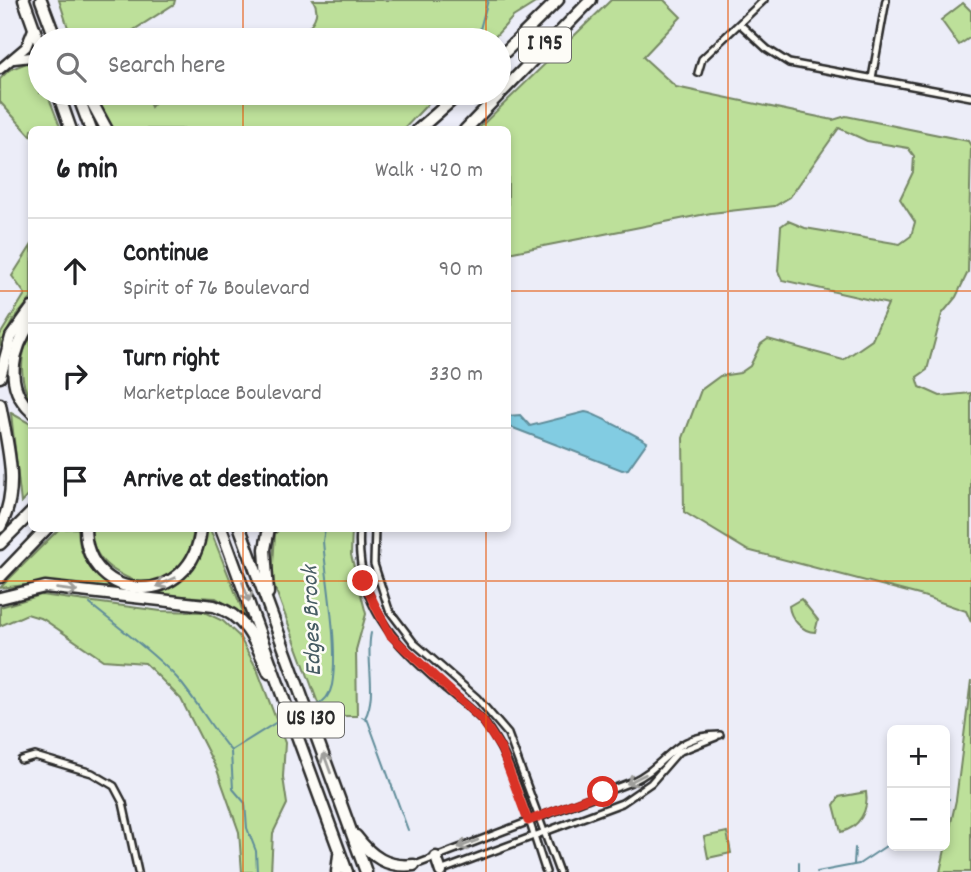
<!DOCTYPE html>
<meta charset="utf-8">
<style>
:root{--surface:#fff;--page:#f6f6f6;--text:#202124;--muted:#757577;--line:#e0e0e0}
body{margin:0;font-family:Dekko,sans-serif;background:var(--page);color:var(--text)}
.controls{position:absolute;right:21px;bottom:21px;display:grid;overflow:hidden;border-radius:10px;box-shadow:0 4px 10px #0003}
.controls button{width:63px;height:63px;display:grid;place-items:center;padding:0;border:0;border-bottom:2px solid var(--line);background:var(--surface);color:var(--text);font:35px sans-serif}
.stop{position:absolute;width:21px;height:21px;margin:-16px;border:5px solid #d93025;border-radius:50%;background:#fff}
.stop.end{background:#d93025;border-color:#fff;box-shadow:0 2px 7px #0008}
.list{margin:0;padding:0;list-style:none}
h2{display:flex;justify-content:space-between;align-items:center;height:91px;margin:0;padding:0 28px;font-size:30px}
h2 small{font-size:23px;font-weight:400;color:var(--muted)}
.list li{display:grid;grid-template-columns:46px 1fr auto;gap:21px;align-items:center;box-sizing:border-box;height:105px;padding:0 28px;border-top:2px solid var(--line)}
.list b{display:block;font-size:26px;white-space:nowrap}
.list p{margin:0;font-size:23px;white-space:nowrap;color:var(--muted)}
.list em{font-size:23px;font-style:normal;color:var(--muted)}
.icon{flex:none;width:38px;height:38px;fill:none;stroke:currentColor;stroke-width:2;stroke-linecap:round;stroke-linejoin:round}
.map{position:relative;flex:none;width:971px;height:872px;overflow:hidden}
.search{position:absolute;background:var(--surface);box-shadow:0 4px 10px #0003;left:28px;top:28px;width:483px;height:77px;display:flex;align-items:center;gap:18px;box-sizing:border-box;padding:0 24px;border-radius:38px;color:var(--muted);font-size:26px}
.panel{position:absolute;background:var(--surface);box-shadow:0 4px 10px #0003;left:28px;top:126px;width:483px;height:406px;border-radius:10px}
.map>svg:first-child{display:block}
.green{fill:#bde09a;stroke:#748662;stroke-width:2}
.water{fill:#82cce2;stroke:#5f8c99;stroke-width:2}
.lines{fill:none;stroke-linecap:round;stroke-linejoin:round}
.stream{stroke:#5f8c99;stroke-width:2}
.street-casing{stroke:#2b2b2b;stroke-width:10}
.secondary-casing{stroke:#2b2b2b;stroke-width:13}
.highway-casing{stroke:#2b2b2b;stroke-width:15}
.street{stroke:#fdfcf7;stroke-width:5}
.secondary{stroke:#fdfcf7;stroke-width:8}
.highway{stroke:#fdfcf7;stroke-width:10}
.oneway{stroke:#9e9e9b}
.route{stroke:#d93025;stroke-width:9}
.grid{fill:none;stroke:#e8590c;stroke-width:2;stroke-opacity:0.55}
.labels{text-anchor:middle;dominant-baseline:central;stroke-width:5;stroke-linejoin:round;paint-order:stroke}
.shield{fill:#fdfcf7;stroke:#6a6a68;stroke-width:2}
.shield-label{font-size:21px;font-weight:bold;fill:#2b2b2b}
.water-label{font-size:24px;font-style:italic;fill:#455b62;stroke:#fdfcf7}
</style>
<div class="map">
<svg width="971" height="872" viewBox="0 0 971 872">
<rect width="100%" height="100%" fill="#ecedf8"/>
<filter id="ink" filterUnits="userSpaceOnUse"><feTurbulence type="fractalNoise" baseFrequency=".0143" numOctaves="2"/><feDisplacementMap in="SourceGraphic" scale="14" xChannelSelector="R" yChannelSelector="G"/><feConvolveMatrix kernelMatrix="1 2 1 2 8 2 1 2 1" color-interpolation-filters="sRGB"/></filter>
<g filter="url(#ink)">
<g class="green">
<polygon points="59,0 175,0 174,4 123,37 124,40 72,40"/>
<path d="M313,0H540L513,17L492,40H261L281,32L299,38C309,27 323,15 313,0Z"/>
<polygon points="611,0 664,0 681,17 643,57 676,87 833,120 846,116 968,141 971,146 968,272 956,297 942,314 927,370 917,377 920,387 940,396 971,393 971,622 966,611 923,596 747,550 684,512 683,438 701,390 720,376 740,373 750,366 761,344 768,339 843,360 872,340 888,304 782,280 778,271 781,226 788,221 805,228 900,244 911,236 915,222 900,199 913,172 914,156 908,148 867,141 839,128 790,197 775,206 711,213 508,253 508,130 478,129"/>
<polygon points="963,3 971,11 971,37 959,45 941,20"/>
<polygon points="34,60 40,76 40,93 47,93 61,129 32,130 31,136 0,102 0,79 9,70"/>
<polygon points="94,93 145,93 151,107 163,93 438,93 403,130 112,129"/>
<polygon points="31,246 31,299 13,320 0,346 0,335 25,294 12,276"/>
<path d="M31,337V401C20,384 18,353 31,337Z"/>
<polygon points="11,413 31,424 31,492 21,503"/>
<path d="M79,528C76,558 94,574 116,592L43,583L0,588L59,529Z"/>
<polygon points="280,528 352,529 351,555 366,614 356,650 357,716 338,716 321,711 272,580 275,534"/>
<path d="M90,529H194C189,566 179,573 144,585C114,572 94,564 90,529Z"/>
<path d="M205,529H210L245,617L216,598L156,595C189,576 199,567 205,529Z"/>
<polygon points="41,595 161,611 204,612 223,621 239,636 257,669 285,743 283,777 287,804 273,833 271,872 242,872 239,832 217,770 181,699 145,663 103,660 43,619 27,614 0,626 0,607"/>
<path d="M801,599L818,620L815,632C802,632 790,618 789,606Z"/>
<polygon points="971,680 971,872 940,872 956,800"/>
<path d="M866,792C869,810 859,828 841,832L834,805L839,797Z"/>
<polygon points="727,832 731,853 708,858 704,837"/>
</g>
<path class="water" d="M585,412C592,412 639,437 647,442L628,469L622,470L508,426V416L520,415L530,426Z"/>
<g class="lines">
<g class="stream">
<polyline points="477,40 488,0"/>
<path d="M90,604C119,628 152,651 177,678C198,702 210,727 231,751"/>
<path d="M316,706C324,702 330,695 332,685C339,647 326,580 323,541L325,528"/>
<polyline points="362,717 368,721 408,830"/>
<path d="M365,718C378,694 365,659 371,633"/>
<polyline points="232,750 280,720"/>
<polyline points="231,752 233,789 245,803 247,828 256,851 257,872"/>
<polyline points="945,801 949,799"/>
<polyline points="799,862 799,872"/>
<polyline points="854,864 855,848"/>
<polyline points="817,872 859,864 892,842"/>
</g>
<defs>
<g id="street">
<polyline points="740,24 767,49 789,63 971,97"/>
<polyline points="698,73 702,59 764,0"/>
<polyline points="872,78 886,0"/>
<path d="M360,528C354,604 394,643 446,689C458,699 472,709 482,720C512,754 531,829 546,872"/>
<polyline points="375,528 374,564 389,610 414,643 477,698 508,734 559,872"/>
<polyline points="21,760 35,756 92,773 114,786 123,803 138,872"/>
<path d="M415,865L631,782C669,765 671,735 720,735"/>
<polyline points="440,871 622,803 651,783 678,752 716,737"/>
</g>
<g id="secondary">
<polyline points="14,59 31,57 40,60"/>
<polyline points="0,69 26,47 34,27"/>
</g>
<g id="highway">
<polyline points="24,0 40,45"/>
<polyline points="41,0 56,40"/>
<polyline points="499,58 558,0"/>
<polyline points="58,93 71,130"/>
<polyline points="77,93 91,130"/>
<polyline points="87,93 107,130"/>
<polyline points="418,130 460,93"/>
<polyline points="465,130 591,0"/>
<path d="M32,321C12,350 3,386 32,412"/>
<polyline points="0,377 11,337 32,308"/>
<path d="M0,404C7,445 21,488 0,527"/>
<path d="M85,528C86,606 194,610 201,528"/>
<polyline points="221,528 347,872"/>
<polyline points="240,528 366,872"/>
<polyline points="0,544 32,512"/>
<polyline points="0,577 47,528"/>
<polyline points="268,593 265,549 269,528"/>
<path d="M0,598L45,587L214,606C247,616 256,644 269,673"/>
<path d="M356,836C372,857 387,868 414,865"/>
<polyline points="436,857 441,872"/>
<polyline points="337,872 339,855"/>
</g>
</defs>
<use href="#street" class="street-casing"/>
<use href="#secondary" class="secondary-casing"/>
<use href="#highway" class="highway-casing"/>
<use href="#street" class="street"/>
<use href="#secondary" class="secondary"/>
<use href="#highway" class="highway"/>
</g>
<defs><path id="oneway-shaft" d="M-6 0H5M1.5-3L5.5 0L1.5 3" fill="none" stroke-width="1.6" stroke-linecap="round" stroke-linejoin="round" transform="scale(1.75)"/></defs>
<g class="oneway">
<use href="#oneway-shaft" transform="translate(166 582) rotate(156)"/>
<use href="#oneway-shaft" transform="translate(67 590) rotate(7)"/>
<use href="#oneway-shaft" transform="translate(246 592) rotate(70)"/>
<use href="#oneway-shaft" transform="translate(327 763) rotate(-110)"/>
<use href="#oneway-shaft" transform="translate(636 779) rotate(153)"/>
<use href="#oneway-shaft" transform="translate(468 844) rotate(159)"/>
</g>
</g>
<g class="lines" filter="url(#ink)">
<polyline class="route" points="363,581 390,635 483,721 501,749 528,821 603,792"/>
</g>
<path class="grid" d="M243,0V40M486,0V40M728,0V872M243,93V130M486,93V130M0,291H32M508,291H971M243,528V872M486,528V872M0,581H971"/>
<g class="labels">
<g class="shield">
<rect x="519" y="27.5" width="52" height="35" rx="5"/>
<rect x="278" y="702.5" width="66" height="35" rx="5"/>
</g>
<g class="shield-label">
<text x="545" y="45">I 195</text>
<text x="311" y="720">US 130</text>
</g>
<g class="water-label">
<text transform="translate(313 621) rotate(-92)">Edges Brook</text>
</g>
</g>
</svg>
<div class="controls">
<button>+</button>
<button>−</button>
</div>
<div class="stop" style="left:603px;top:792px"></div>
<div class="stop end" style="left:363px;top:581px"></div>
<div class="search"><svg class="icon" aria-label="search" viewBox="0 0 24 24"><circle cx="10" cy="10" r="6"/><path d="M15 15l6 6"/></svg>Search here</div>
<section class="panel">
<h2>6 min<small>Walk · 420 m</small></h2>
<ul class="list">
<li><svg class="icon" aria-label="ahead" viewBox="0 0 24 24"><path d="M12 20V5M6 11l6-6 6 6"/></svg><div><b>Continue</b><p>Spirit of 76 Boulevard</p></div><em>90 m</em></li>
<li><svg class="icon" aria-label="right" viewBox="0 0 24 24"><path d="M7 20v-9h11M14 6l5 5-5 5"/></svg><div><b>Turn right</b><p>Marketplace Boulevard</p></div><em>330 m</em></li>
<li><svg class="icon" aria-label="arrive" viewBox="0 0 24 24"><path d="M6 21V4h12l-3 4 3 4H6"/></svg><div><b>Arrive at destination</b></div></li>
</ul>
</section>
</div>
